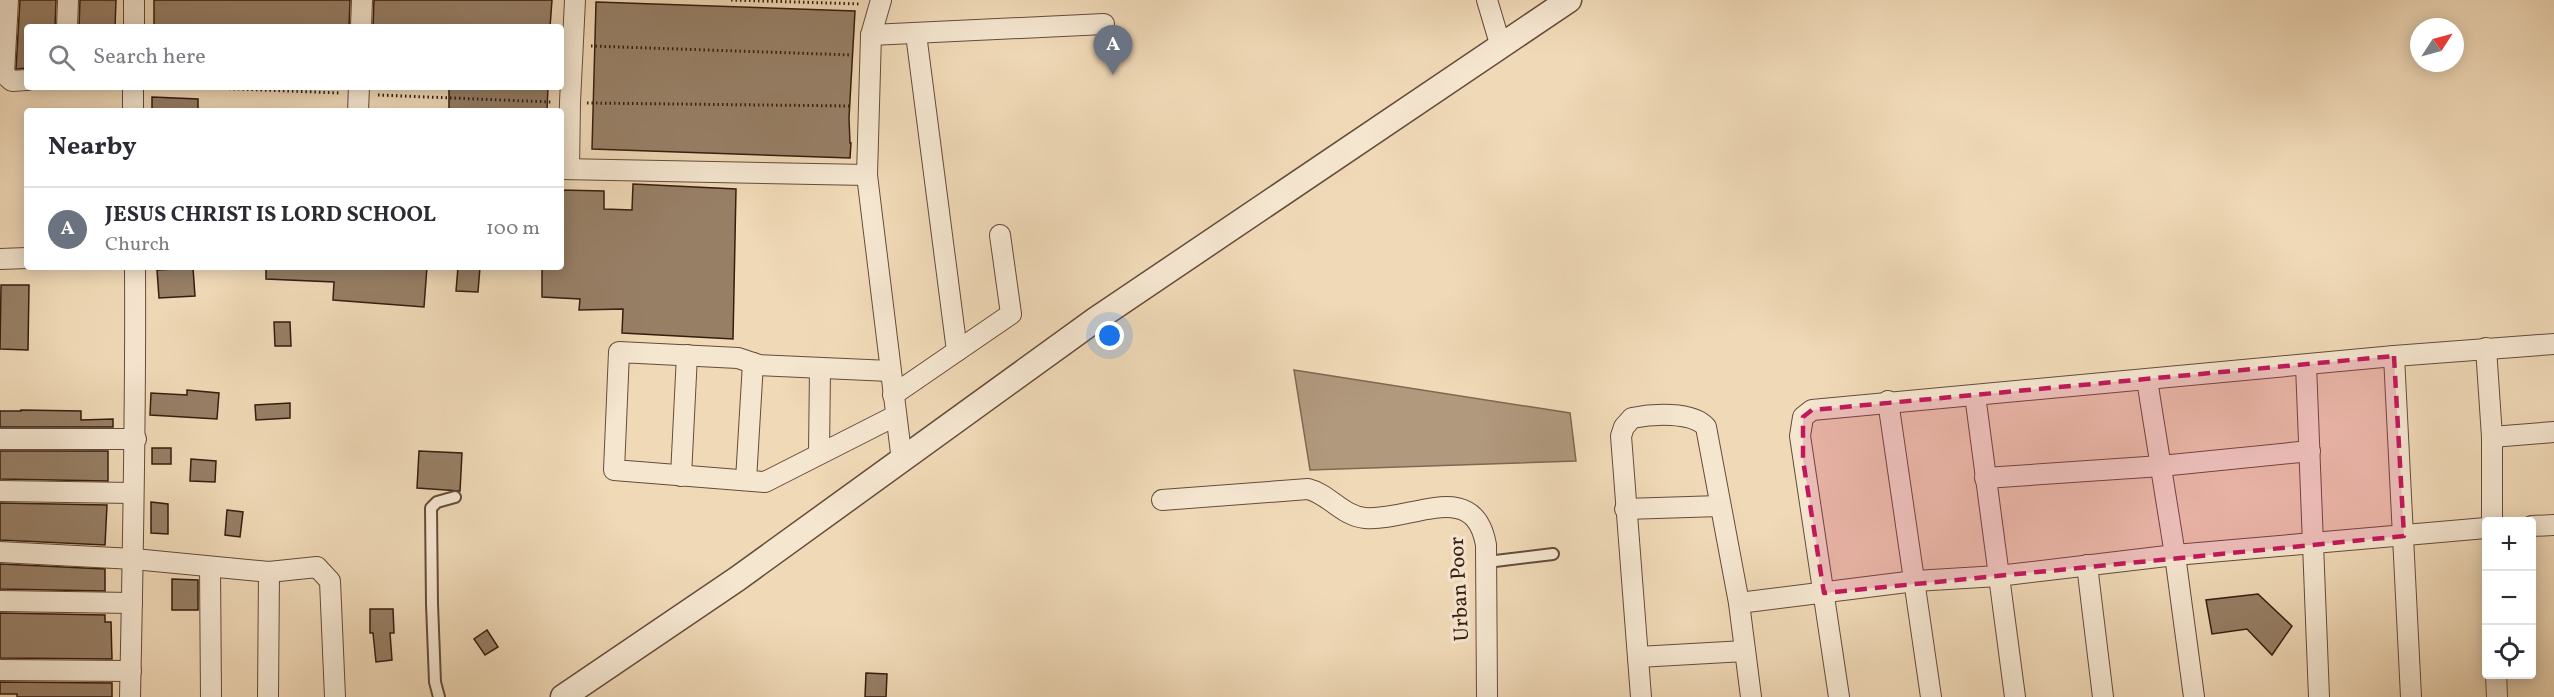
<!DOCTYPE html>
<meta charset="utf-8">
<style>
:root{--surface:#fff;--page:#f2f2f3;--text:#2b2b33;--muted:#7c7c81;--line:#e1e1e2;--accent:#8f2418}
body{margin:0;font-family:Vollkorn,serif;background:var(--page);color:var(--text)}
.controls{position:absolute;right:18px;bottom:18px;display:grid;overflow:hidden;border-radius:6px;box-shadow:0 3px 15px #0003}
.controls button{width:54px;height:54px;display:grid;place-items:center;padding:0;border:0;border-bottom:2px solid var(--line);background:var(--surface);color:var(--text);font:30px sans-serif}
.compass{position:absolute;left:2410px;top:18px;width:54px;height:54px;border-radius:50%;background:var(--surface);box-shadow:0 3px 15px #0003;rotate:54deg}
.you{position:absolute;left:1110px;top:336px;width:21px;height:21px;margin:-15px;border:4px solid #fff;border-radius:50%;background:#1a73e8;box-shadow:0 0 0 9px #1a73e833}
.badge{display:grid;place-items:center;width:39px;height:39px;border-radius:50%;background:var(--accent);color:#fff;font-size:20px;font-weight:700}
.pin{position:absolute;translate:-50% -50px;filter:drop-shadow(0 2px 3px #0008)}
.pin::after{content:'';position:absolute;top:32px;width:21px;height:18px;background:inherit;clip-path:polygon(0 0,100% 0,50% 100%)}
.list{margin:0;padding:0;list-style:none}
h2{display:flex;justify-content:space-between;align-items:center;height:78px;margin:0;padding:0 24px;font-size:26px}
h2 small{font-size:20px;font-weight:400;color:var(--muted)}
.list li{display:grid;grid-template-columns:39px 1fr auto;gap:18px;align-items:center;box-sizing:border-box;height:84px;padding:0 24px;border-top:2px solid var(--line)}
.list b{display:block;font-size:22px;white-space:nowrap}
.list p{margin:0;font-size:20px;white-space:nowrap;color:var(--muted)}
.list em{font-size:20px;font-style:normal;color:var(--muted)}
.icon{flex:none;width:33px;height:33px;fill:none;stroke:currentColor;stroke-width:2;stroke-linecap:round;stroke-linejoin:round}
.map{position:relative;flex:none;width:2554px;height:697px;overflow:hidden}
.search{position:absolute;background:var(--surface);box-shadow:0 3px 15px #0003;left:24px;top:24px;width:540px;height:66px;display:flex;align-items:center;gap:15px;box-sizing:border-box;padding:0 21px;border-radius:6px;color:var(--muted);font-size:22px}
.panel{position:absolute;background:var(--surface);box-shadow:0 3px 15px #0003;left:24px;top:108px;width:540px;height:162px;border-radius:6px}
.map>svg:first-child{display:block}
.water{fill:#b1997e;stroke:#806751;stroke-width:1.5}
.building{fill:#977f66;stroke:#361d0e;stroke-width:1.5}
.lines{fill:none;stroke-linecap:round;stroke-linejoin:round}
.service-casing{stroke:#644c38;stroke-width:14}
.minor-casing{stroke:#644c38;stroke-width:22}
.tertiary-casing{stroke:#644c38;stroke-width:27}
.path{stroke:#361d0e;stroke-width:3;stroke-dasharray:1.5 3;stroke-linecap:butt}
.service{stroke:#f5e6d0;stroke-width:10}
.minor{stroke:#f5e6d0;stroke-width:20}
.tertiary{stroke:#f5e6d0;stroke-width:24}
.marked{fill:#c2185b;fill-opacity:0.2;stroke:#c2185b;stroke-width:4.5;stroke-dasharray:12 8;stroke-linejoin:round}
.labels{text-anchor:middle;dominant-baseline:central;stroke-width:6;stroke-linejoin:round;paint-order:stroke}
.street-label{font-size:21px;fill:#361d0e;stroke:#f5e6d0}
</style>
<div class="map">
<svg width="2554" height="697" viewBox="0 0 2554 697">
<rect width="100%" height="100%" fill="#f0d9b7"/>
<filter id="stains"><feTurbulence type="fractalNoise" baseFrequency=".00333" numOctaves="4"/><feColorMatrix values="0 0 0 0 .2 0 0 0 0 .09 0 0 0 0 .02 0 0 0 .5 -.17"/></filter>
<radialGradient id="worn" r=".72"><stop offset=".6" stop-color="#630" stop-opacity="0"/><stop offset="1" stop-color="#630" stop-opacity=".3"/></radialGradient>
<polygon class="water" points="1294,370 1570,413 1576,461 1310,470"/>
<g class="building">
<polygon points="20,0 56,0 55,27 27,27 27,68 16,69"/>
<polygon points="80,0 116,0 115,27 79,27"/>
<polygon points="154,0 350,0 349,27 154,25"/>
<polygon points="374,0 552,0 550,27 391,27 373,26"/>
<polygon points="596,2 855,11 849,118 850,143 851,143 850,158 592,149"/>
<polygon points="449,87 548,87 547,111 449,111"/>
<polygon points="152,97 198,99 198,111 152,110"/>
<polygon points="633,184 736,189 733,339 622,333 623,309 579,310 580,299 542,297 542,267 561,267 561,190 604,191 604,209 632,210"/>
<polygon points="266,267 427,267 424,307 333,300 334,282 266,279"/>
<polygon points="458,267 480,267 478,292 456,291"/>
<polygon points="193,268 195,296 159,298 157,270"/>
<polygon points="1,285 29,285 28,350 0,349"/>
<polygon points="274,322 290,322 291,346 275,346"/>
<polygon points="187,390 219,393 217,419 150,415 151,393 187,395"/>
<polygon points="290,403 290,418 256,420 255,405"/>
<polygon points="21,410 81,411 81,420 113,419 113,427 0,427 0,411 21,411"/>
<rect x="152" y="448" width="19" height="16"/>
<polygon points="0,451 108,451 108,481 0,479"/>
<polygon points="419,451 462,453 460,491 417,488"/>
<polygon points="191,459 216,461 215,482 190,481"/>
<polygon points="151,502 168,504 168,534 151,533"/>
<polygon points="0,503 107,505 105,545 0,540"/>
<polygon points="227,510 243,512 240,537 225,535"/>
<polygon points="0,564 105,569 105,591 0,589"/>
<polygon points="172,579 198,580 198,610 172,610"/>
<polygon points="2258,594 2292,626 2272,655 2247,629 2212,634 2206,600"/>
<polygon points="370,609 393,609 394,633 390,633 392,660 376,662 373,633 370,633"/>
<polygon points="0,613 105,615 105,622 111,622 112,659 0,658"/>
<polygon points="487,630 498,647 485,655 474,639"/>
<polygon points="866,673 887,674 886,697 865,697"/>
<polygon points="0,682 112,683 112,697 17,697 17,694 0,694"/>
</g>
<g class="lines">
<defs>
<g id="service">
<polyline points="1487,562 1553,554"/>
<polyline points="439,697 435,682 432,604 431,508 437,502 455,497"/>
</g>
<g id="minor">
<polyline points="8,0 4,74 12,81 27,80"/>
<polyline points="881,0 871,35 867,175 902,461"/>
<polyline points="1487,0 1501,47"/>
<polyline points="67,27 68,0"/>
<polyline points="134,27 134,0"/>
<polyline points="361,27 362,0"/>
<polyline points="916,34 957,351"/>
<polyline points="871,35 1104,24"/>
<polyline points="133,87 133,111"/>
<polyline points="358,111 359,87"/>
<polyline points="561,169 867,175"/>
<polyline points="569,169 570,102 575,0"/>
<polyline points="0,259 27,258"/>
<polyline points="2486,348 2492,437 2492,522"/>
<polyline points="2394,356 2411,697"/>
<polyline points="2306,365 2319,697"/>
<polyline points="890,371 759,365 738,358 619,352 614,470 765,482 895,416"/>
<polyline points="2147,380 2175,555 2194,697"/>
<polyline points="893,395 1011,314 1000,235"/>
<polyline points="1975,395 2015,697"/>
<polyline points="1888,401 1931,697"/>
<polyline points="2492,437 2554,432"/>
<polyline points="0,439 136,439"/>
<polyline points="819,453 820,368"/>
<polyline points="681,476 687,355"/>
<polyline points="1985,478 2161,466 2310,451"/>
<polyline points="746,480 753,363"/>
<polyline points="0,491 133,493"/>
<path d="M1162,500L1308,489C1329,494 1342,516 1365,518C1410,522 1474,477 1486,545L1487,697"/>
<polyline points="1625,509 1720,506"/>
<polyline points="2532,526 2554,525"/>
<polyline points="0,552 134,559 269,572 268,697"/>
<polyline points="2087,565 2103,697"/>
<polyline points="210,567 211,697"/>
<polyline points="269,572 317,567 330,581 335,697"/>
<polyline points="0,601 132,603"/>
<polyline points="1739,603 1915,581 1998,576 2175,555 2486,528"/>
<polyline points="1638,657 1745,651"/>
<polyline points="0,670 131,671"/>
<polyline points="2496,674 2497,697"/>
<path d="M130,697C133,554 136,410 135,267"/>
<path d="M1641,697L1621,436L1624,427L1632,418C1652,414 1692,411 1706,427L1739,603L1751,697"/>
<polyline points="1839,697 1800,436 1803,417 1812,410 2394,356 2554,344"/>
</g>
<polyline id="tertiary" points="563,697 737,579 1095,320 1569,0"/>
</defs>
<use href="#service" class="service-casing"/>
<use href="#minor" class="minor-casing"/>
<use href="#tertiary" class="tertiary-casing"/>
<g class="path">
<polyline points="731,0 861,4"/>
<polyline points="591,46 852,55"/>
<polyline points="184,87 341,93"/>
<polyline points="378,95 551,102"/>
<polyline points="587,103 851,106"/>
</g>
<use href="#service" class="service"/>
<use href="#minor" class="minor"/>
<use href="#tertiary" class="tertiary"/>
</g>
<path class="marked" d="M2394,356L2404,536L1824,593L1803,460V417L1812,410Z"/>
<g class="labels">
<g class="street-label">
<text transform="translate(1460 589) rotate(-93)">Urban Poor</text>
</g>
</g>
<rect width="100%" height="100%" filter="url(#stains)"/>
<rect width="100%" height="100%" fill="url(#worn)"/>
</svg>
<div class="controls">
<button>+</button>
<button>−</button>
<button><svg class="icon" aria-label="locate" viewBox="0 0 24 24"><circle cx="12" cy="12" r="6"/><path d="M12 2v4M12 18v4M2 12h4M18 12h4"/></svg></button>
</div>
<svg class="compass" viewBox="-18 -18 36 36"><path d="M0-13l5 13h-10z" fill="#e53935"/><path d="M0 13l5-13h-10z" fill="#7c7c81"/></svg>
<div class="you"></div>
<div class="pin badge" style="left:1113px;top:75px;background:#6b7280">A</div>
<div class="search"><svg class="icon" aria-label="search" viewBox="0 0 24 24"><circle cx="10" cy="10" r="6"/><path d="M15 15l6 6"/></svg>Search here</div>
<section class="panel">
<h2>Nearby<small></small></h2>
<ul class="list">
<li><span class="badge" style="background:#6b7280">A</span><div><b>JESUS CHRIST IS LORD SCHOOL</b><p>Church</p></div><em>100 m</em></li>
</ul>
</section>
</div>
